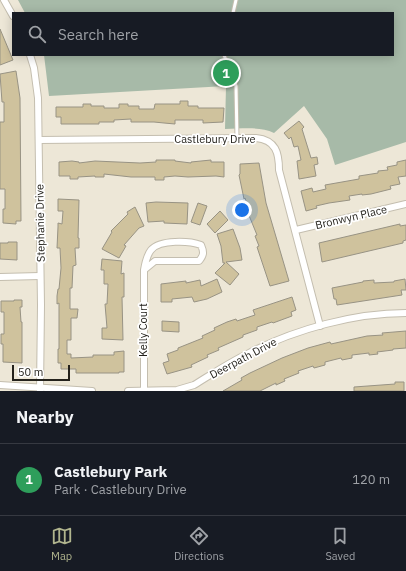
<!DOCTYPE html>
<meta charset="utf-8">
<style>
:root{--surface:#171b24;--page:#20242c;--text:#f1f3f6;--muted:#9ea1a6;--line:#363941;--accent:#b1b58e}
body{margin:0;font-family:"IBM Plex Sans",sans-serif;background:var(--page);color:var(--text)}
.scale{position:absolute;left:12px;bottom:10px;width:58px;box-sizing:border-box;padding-left:4px;border:2px solid #24221c;border-top:0;font-size:11px;line-height:14px;white-space:nowrap;color:#24221c;-webkit-text-stroke:3px #fff;paint-order:stroke}
.you{position:absolute;left:242px;top:210px;width:14px;height:14px;margin:-10px;border:3px solid #fff;border-radius:50%;background:#1a73e8;box-shadow:0 0 0 6px #1a73e833}
.badge{display:grid;place-items:center;width:26px;height:26px;border-radius:50%;background:var(--accent);color:#fff;font-size:13px;font-weight:700}
.pin{position:absolute;translate:-50% -50%;border:2px solid #fff;box-shadow:0 1px 4px #0006}
.list{margin:0;padding:0;list-style:none}
h2{display:flex;justify-content:space-between;align-items:center;height:52px;margin:0;padding:0 16px;font-size:17px}
h2 small{font-size:13px;font-weight:400;color:var(--muted)}
.list li{display:grid;grid-template-columns:26px 1fr auto;gap:12px;align-items:center;box-sizing:border-box;height:72px;padding:0 16px;border-top:1px solid var(--line)}
.list b{display:block;font-size:15px;white-space:nowrap}
.list p{margin:0;font-size:13px;white-space:nowrap;color:var(--muted)}
.list em{font-size:13px;font-style:normal;color:var(--muted)}
.icon{flex:none;width:22px;height:22px;fill:none;stroke:currentColor;stroke-width:2;stroke-linecap:round;stroke-linejoin:round}
.map{position:relative;flex:none;width:406px;height:391px;overflow:hidden}
.search{position:absolute;background:var(--surface);box-shadow:0 2px 10px #0003;left:12px;right:12px;top:12px;height:44px;display:flex;align-items:center;gap:10px;box-sizing:border-box;padding:0 14px;border-radius:0px;color:var(--muted);font-size:15px}
.sheet{height:124px;background:var(--surface)}
nav{display:flex;justify-content:space-around;align-items:center;box-sizing:border-box;height:56px;border-top:1px solid var(--line);background:var(--surface);font-size:11px;color:var(--muted)}
nav a{display:grid;justify-items:center;gap:2px}
nav .on{color:var(--accent)}
.map>svg:first-child{display:block}
.green{fill:#a7baa8}
.building{fill:#cfc29d;stroke:#989384}
.lines{fill:none;stroke-linecap:round;stroke-linejoin:round}
.service-casing{stroke:#c4beaf;stroke-width:5}
.minor-casing{stroke:#c4beaf;stroke-width:8}
.service{stroke:#fff;stroke-width:3}
.minor{stroke:#fff;stroke-width:6}
.labels{text-anchor:middle;dominant-baseline:central;stroke-width:3.5;stroke-linejoin:round;paint-order:stroke}
.street-label{font-size:11px;fill:#24221c;stroke:#fff}
</style>
<div class="map">
<svg width="406" height="391" viewBox="0 0 406 391">
<rect width="100%" height="100%" fill="#ede7d7"/>
<path class="green" d="M18,0H406V142L335,165L327,139L304,106L274,133C260,126 241,129 225,129L226,86L49,96L44,55H393V13H25Z"/>
<g class="building">
<polygon points="0,29 13,60 0,65"/>
<polygon points="16,71 20,98 21,221 16,221 16,224 3,223 3,209 5,209 5,189 0,189 0,122 4,122 4,102 2,102 0,74"/>
<polygon points="180,101 188,101 188,106 198,106 198,108 224,108 223,122 203,123 203,120 175,120 175,124 164,123 154,122 131,122 131,119 114,120 114,122 99,122 99,124 61,124 61,117 56,117 56,107 83,107 83,104 91,104 91,106 104,106 104,108 119,108 119,104 128,104 128,106 139,106 139,109 154,109 155,104 180,104"/>
<polygon points="299,121 304,127 302,129 311,158 317,157 318,164 314,165 316,176 299,179 297,161 301,160 298,146 294,147 291,137 289,139 284,133"/>
<polygon points="156,160 175,160 175,161 191,163 191,162 211,160 211,162 224,162 224,177 216,176 188,177 175,176 164,177 164,180 155,180 155,177 131,177 104,174 104,177 95,177 95,176 78,177 78,179 70,179 70,176 59,176 59,162 72,161 79,162 79,163 95,161 140,163 156,162"/>
<polygon points="406,160 406,176 398,177 400,184 390,186 391,189 371,194 362,195 362,194 349,196 350,200 329,203 316,206 317,208 306,211 301,191 312,188 313,192 326,189 325,185 359,179 359,176 378,173 378,171 388,170 387,167 397,165 397,162"/>
<polygon points="259,163 266,203 289,281 270,286 257,247 259,246 255,236 257,235 248,213 250,213 245,198 244,199 239,175 240,174 240,164"/>
<polygon points="58,199 79,200 78,238 79,238 79,248 75,248 76,265 73,266 72,288 70,288 70,309 78,309 77,318 71,318 71,340 67,340 67,354 71,354 71,358 93,357 93,355 114,355 114,352 124,351 124,372 119,372 119,373 76,373 76,369 61,369 61,363 58,363 58,349 59,349 59,303 57,304 57,296 58,289 59,289 61,268 60,248 57,248 58,227 58,223 62,224 63,211 58,211"/>
<polygon points="156,202 188,203 187,224 164,223 164,221 148,222 146,203"/>
<polygon points="198,203 207,206 200,225 191,222"/>
<polygon points="135,207 144,226 139,228 124,245 126,246 119,258 102,249 112,232 111,231 128,214 127,212"/>
<polygon points="220,211 228,220 215,233 207,224"/>
<polygon points="400,224 400,226 406,225 406,240 403,241 403,243 322,262 319,243"/>
<polygon points="233,229 240,248 242,260 226,262 239,274 230,285 215,273 225,263 223,263 221,246 217,234"/>
<polygon points="8,242 17,242 17,260 0,259 0,243 8,243"/>
<polygon points="102,259 122,261 121,274 124,273 124,297 122,297 123,340 102,339 102,328 107,328 105,304 107,304 108,284 104,284 104,270 101,270"/>
<polygon points="217,279 222,292 207,299 194,302 192,297 172,299 172,302 161,302 161,284 186,281 186,283 200,280 201,286"/>
<polygon points="405,279 406,290 401,290 402,295 337,305 336,299 334,299 332,288 363,282 363,281 374,280 374,283 394,282 394,281"/>
<polygon points="292,297 296,310 291,312 292,316 273,323 272,322 257,327 257,330 243,335 243,337 218,348 219,350 207,355 208,357 191,365 192,367 167,374 163,363 169,361 167,354 178,350 178,348 203,338 202,336 215,330 214,328 227,322 236,319 237,321 255,315 253,310"/>
<polygon points="14,300 22,300 22,307 20,307 21,322 22,322 22,363 3,362 3,344 1,344 1,334 4,334 4,312 1,312 1,301 14,301"/>
<polygon points="162,321 179,322 179,332 162,331"/>
<polygon points="406,331 406,348 393,349 393,350 377,352 378,354 369,355 369,353 352,355 352,358 342,360 341,358 325,362 325,365 314,368 313,366 298,371 299,373 284,379 285,381 276,385 276,383 260,391 223,391 242,380 241,378 250,373 282,358 308,348 330,342 331,344 367,336 383,335 382,333"/>
<polygon points="395,382 404,382 404,391 354,391 354,387 395,384"/>
</g>
<g class="lines">
<defs>
<g id="service">
<polyline points="233,13 236,0"/>
<polyline points="224,55 236,86 237,138"/>
</g>
<g id="minor">
<polyline points="4,0 13,16"/>
<polyline points="30,55 34,68 38,98 41,305 40,391"/>
<path d="M39,140L256,138C276,140 279,153 279,170L320,326"/>
<polyline points="296,230 406,204"/>
<polyline points="0,277 40,276"/>
<polyline points="0,385 92,391"/>
<path d="M128,391L177,390L194,385C212,374 230,362 249,353C296,329 354,313 406,313"/>
<path d="M144,391V270L155,261H199C204,255 204,252 201,245C190,241 160,239 151,250C147,255 145,264 144,270"/>
</g>
</defs>
<use href="#service" class="service-casing"/>
<use href="#minor" class="minor-casing"/>
<use href="#service" class="service"/>
<use href="#minor" class="minor"/>
</g>
<g class="labels">
<g class="street-label">
<text x="215" y="139">Castlebury Drive</text>
<text transform="translate(351 217) rotate(-13)">Bronwyn Place</text>
<text transform="translate(40 223) rotate(-91)">Stephanie Drive</text>
<text transform="translate(143 330) rotate(-90)">Kelly Court</text>
<text transform="translate(243 358) rotate(-28)">Deerpath Drive</text>
</g>
</g>
</svg>
<div class="scale">50 m</div>
<div class="you"></div>
<div class="pin badge" style="left:226px;top:73px;background:#2e9e5b">1</div>
<div class="search"><svg class="icon" aria-label="search" viewBox="0 0 24 24"><circle cx="10" cy="10" r="6"/><path d="M15 15l6 6"/></svg>Search here</div>
</div>
<section class="sheet">
<h2>Nearby<small></small></h2>
<ul class="list">
<li><span class="badge" style="background:#2e9e5b">1</span><div><b>Castlebury Park</b><p>Park · Castlebury Drive</p></div><em>120 m</em></li>
</ul>
</section>
<nav>
<a class="on"><svg class="icon" aria-label="map" viewBox="0 0 24 24"><path d="M3 6l6-2 6 2 6-2v14l-6 2-6-2-6 2zM9 4v14M15 6v14"/></svg>Map</a>
<a><svg class="icon" aria-label="directions" viewBox="0 0 24 24"><path d="M12 3l9 9-9 9-9-9zM9 14v-3h6M13 9l2 2-2 2"/></svg>Directions</a>
<a><svg class="icon" aria-label="saved" viewBox="0 0 24 24"><path d="M7 4h10v16l-5-4-5 4z"/></svg>Saved</a>
</nav>
